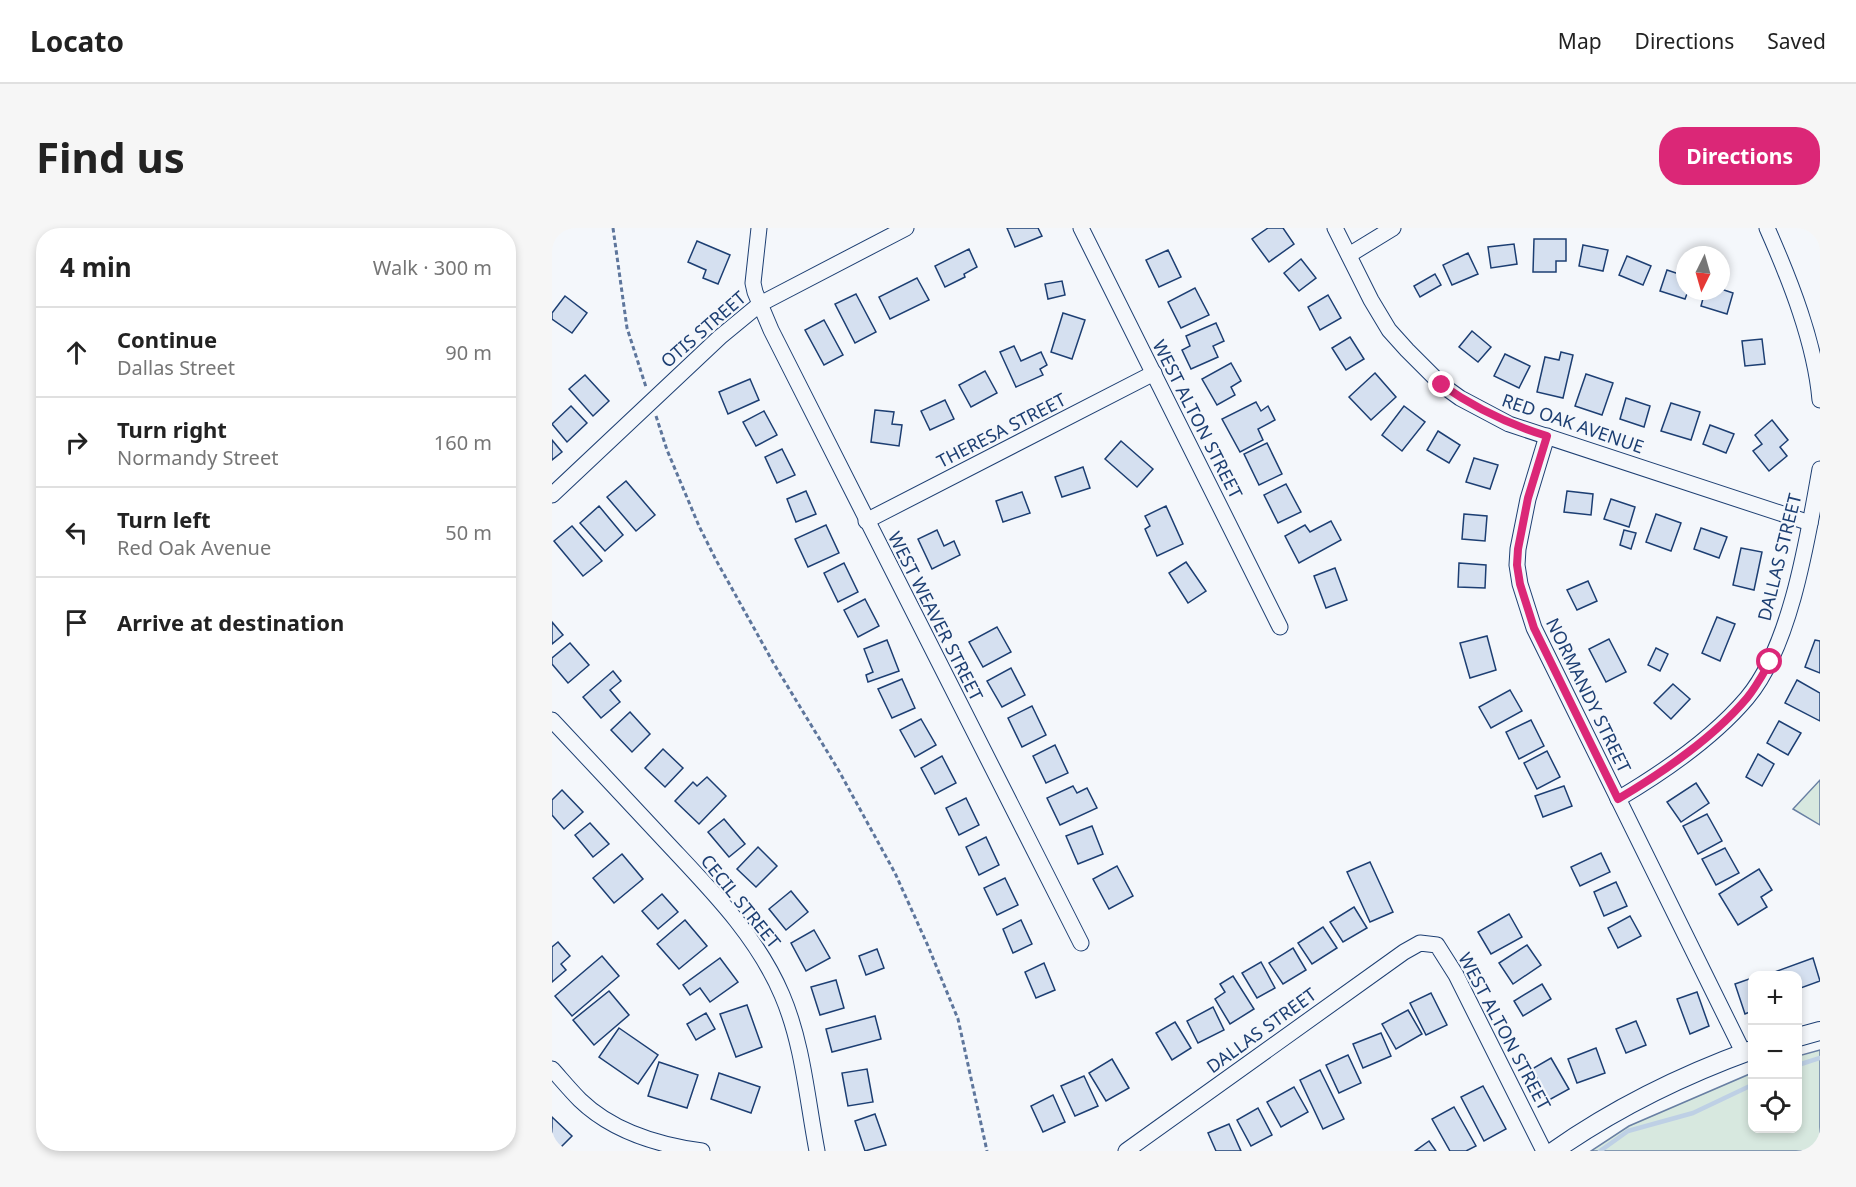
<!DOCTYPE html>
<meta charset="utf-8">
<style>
:root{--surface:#fff;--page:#f6f6f6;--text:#222;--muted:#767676;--line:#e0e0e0;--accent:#db2777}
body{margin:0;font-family:"Noto Sans",sans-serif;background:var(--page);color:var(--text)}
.controls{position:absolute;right:18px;bottom:18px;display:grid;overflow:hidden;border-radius:12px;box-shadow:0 3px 9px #0003}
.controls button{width:54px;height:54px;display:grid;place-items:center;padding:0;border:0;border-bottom:2px solid var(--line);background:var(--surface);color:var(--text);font:30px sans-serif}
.compass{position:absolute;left:1124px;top:18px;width:54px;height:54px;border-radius:50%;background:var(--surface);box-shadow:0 3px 9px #0003;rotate:185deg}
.stop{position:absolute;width:18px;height:18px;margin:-14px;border:4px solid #db2777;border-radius:50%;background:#fff}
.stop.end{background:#db2777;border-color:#fff;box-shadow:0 2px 6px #0008}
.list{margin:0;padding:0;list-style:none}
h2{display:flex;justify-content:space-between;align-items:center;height:78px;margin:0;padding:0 24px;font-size:26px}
h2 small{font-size:20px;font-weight:400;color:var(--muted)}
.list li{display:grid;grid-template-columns:39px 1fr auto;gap:18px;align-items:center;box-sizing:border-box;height:90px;padding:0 24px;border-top:2px solid var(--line)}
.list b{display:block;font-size:22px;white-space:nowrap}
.list p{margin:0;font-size:20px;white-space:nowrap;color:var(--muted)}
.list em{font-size:20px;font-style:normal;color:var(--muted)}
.icon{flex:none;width:33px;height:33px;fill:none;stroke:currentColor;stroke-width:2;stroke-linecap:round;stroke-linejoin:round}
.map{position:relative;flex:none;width:1268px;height:923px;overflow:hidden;border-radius:24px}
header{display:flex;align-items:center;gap:36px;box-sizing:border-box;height:84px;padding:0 30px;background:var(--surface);border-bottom:2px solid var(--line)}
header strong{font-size:28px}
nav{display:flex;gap:33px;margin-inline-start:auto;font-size:21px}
.intro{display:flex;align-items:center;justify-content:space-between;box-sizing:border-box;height:144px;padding:0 36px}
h1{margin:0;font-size:42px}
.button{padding:15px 27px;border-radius:24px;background:var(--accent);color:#fff;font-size:21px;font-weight:700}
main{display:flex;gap:36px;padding:0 36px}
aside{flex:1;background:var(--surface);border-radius:24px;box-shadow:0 3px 9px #0003}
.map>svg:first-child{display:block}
.green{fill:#d7e8df;stroke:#687fa3;stroke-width:1.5}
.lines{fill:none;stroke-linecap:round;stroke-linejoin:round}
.stream{stroke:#bed0e5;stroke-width:4.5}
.building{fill:#d5e0f0;stroke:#1d3f73;stroke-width:1.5}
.minor-casing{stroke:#1d3f73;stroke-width:17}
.tertiary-casing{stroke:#1d3f73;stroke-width:20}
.path{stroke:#5e769c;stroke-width:3;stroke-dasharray:4.5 3;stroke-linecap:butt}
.minor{stroke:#f4f7fb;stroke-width:15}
.tertiary{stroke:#f4f7fb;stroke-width:18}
.route{stroke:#db2777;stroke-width:8}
.labels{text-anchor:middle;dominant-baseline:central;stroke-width:4.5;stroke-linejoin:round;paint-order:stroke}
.street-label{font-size:18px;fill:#1d3f73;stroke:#f4f7fb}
</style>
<header>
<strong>Locato</strong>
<nav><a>Map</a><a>Directions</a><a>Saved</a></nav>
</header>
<div class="intro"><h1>Find us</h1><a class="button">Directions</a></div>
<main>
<aside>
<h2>4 min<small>Walk · 300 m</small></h2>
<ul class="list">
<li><svg class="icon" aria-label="ahead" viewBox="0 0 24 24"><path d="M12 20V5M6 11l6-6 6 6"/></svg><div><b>Continue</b><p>Dallas Street</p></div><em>90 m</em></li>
<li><svg class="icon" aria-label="right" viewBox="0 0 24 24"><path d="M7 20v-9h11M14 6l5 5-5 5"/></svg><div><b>Turn right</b><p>Normandy Street</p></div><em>160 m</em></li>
<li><svg class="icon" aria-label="left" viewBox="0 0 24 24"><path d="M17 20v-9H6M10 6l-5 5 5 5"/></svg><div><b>Turn left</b><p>Red Oak Avenue</p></div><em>50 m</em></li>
<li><svg class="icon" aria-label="arrive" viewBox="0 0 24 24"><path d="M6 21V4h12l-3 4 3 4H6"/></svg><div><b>Arrive at destination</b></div></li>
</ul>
</aside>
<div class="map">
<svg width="1268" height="923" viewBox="0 0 1268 923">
<rect width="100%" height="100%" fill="#f4f7fb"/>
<g class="green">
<polygon points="1268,552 1268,597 1241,581"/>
<polygon points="1268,822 1268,923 1039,923 1077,898 1200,845 1200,900 1246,900 1246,828"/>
</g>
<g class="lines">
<g class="stream">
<polyline points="1246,837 1268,830"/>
<polyline points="1048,923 1076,903 1141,885 1200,857"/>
</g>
</g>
<g class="building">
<polygon points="455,0 486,0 490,8 463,19"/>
<polygon points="716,0 731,0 742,16 717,34 700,11"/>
<polygon points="982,11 1014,11 1014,33 1004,33 1004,44 981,44"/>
<polygon points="145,13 178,27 166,56 151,50 154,42 136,34"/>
<polygon points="962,16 965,36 939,40 936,19"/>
<polygon points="1031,17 1056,22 1051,43 1027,38"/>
<polygon points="417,21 425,39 412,46 413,49 393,59 383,38"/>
<polygon points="616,22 629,49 607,59 594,32"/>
<polygon points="916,25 926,46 900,57 891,37"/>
<polygon points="1075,28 1099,38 1091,57 1067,47"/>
<polygon points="749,31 764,50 747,63 732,45"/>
<polygon points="1115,42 1133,48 1133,63 1136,63 1133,71 1108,63"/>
<polygon points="883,46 889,57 868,69 862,58"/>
<polygon points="365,50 377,72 338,91 327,69"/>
<polygon points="510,53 513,67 496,71 493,56"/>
<polygon points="643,60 657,87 629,100 616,74"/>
<polygon points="1169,61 1181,65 1175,86 1149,78 1153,63 1169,63"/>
<polygon points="304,66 324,104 303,115 283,76"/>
<polygon points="776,67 789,90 768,102 756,79"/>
<polygon points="13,68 35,85 20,105 0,91 0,85"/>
<polygon points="511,85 533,92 520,131 499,124"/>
<polygon points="272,92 291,127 272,137 253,102"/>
<polygon points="664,95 672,113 661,118 666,129 639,141 630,122 638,118 634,108"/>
<polygon points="920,103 939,119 926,134 907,119"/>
<polygon points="798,109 812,131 794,142 780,120"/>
<polygon points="1210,111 1213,136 1193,138 1190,113"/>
<polygon points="462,118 469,133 489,124 495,137 488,141 491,147 464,159 448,124"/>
<polygon points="1009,124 1021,127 1011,170 985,164 993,129 1007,132"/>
<polygon points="953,126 978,138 967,160 942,148"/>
<polygon points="679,135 689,153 679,159 683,167 665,177 650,151"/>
<polygon points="433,143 445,165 419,179 407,157"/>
<polygon points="823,145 844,169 819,192 797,169"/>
<polygon points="1034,146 1061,155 1050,187 1023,178"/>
<polygon points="33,147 57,173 41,188 17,161"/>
<polygon points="198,151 207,172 176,186 167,164"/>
<polygon points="1074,170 1098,178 1092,199 1068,191"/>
<polygon points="393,172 402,191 378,202 369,183"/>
<polygon points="704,174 709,183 716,178 723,192 706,201 711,212 688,224 670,191"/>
<polygon points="1119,175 1148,184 1139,212 1109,203"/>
<polygon points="19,178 35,195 15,214 0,196"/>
<polygon points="852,178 873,194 850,223 830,207"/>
<polygon points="323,182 342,184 340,196 350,197 347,218 319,214"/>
<polygon points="212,183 225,207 204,218 191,194"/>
<polygon points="1220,192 1236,212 1228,219 1235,228 1217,243 1201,223 1210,216 1203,207"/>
<polygon points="1158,197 1182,206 1174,225 1151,216"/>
<polygon points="886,203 908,217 897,235 875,222"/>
<polygon points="0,212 10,224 0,232"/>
<polygon points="569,213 601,241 585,259 553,231"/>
<polygon points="715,215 730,246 707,257 692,226"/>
<polygon points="230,221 243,247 225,255 213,229"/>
<polygon points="922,230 946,237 938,261 914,254"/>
<polygon points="531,239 538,260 510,269 503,249"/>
<polygon points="74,253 103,287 84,303 55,269"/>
<polygon points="734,256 749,284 726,295 712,267"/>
<polygon points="254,263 264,286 244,294 235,271"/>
<polygon points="1015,263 1041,266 1039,287 1012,284"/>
<polygon points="470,264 478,285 451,294 444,273"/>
<polygon points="1059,271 1083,279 1077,299 1052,291"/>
<polygon points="47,278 71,307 53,323 28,295"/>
<polygon points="614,278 631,316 605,328 593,301 598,298 593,288"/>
<polygon points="912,286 935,288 933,313 910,311"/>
<polygon points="1104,286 1129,295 1119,323 1094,314"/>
<polygon points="779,293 789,312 747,335 733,308 753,297 758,304"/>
<polygon points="274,297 287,325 256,339 243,311"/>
<polygon points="20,298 50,333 31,348 2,313"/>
<polygon points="1149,300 1175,309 1167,330 1142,321"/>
<polygon points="385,302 392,318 402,313 408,327 380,341 366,311"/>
<polygon points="1072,302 1084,305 1079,321 1068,317"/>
<polygon points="1189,320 1210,324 1202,362 1181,357"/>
<polygon points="634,334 654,363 636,375 617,345"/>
<polygon points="292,335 306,364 286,374 272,345"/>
<polygon points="907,335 934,337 933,360 906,359"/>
<polygon points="783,340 795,372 774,380 762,348"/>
<polygon points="1036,353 1045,373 1025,382 1015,362"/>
<polygon points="313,371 327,398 306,409 292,382"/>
<polygon points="1165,389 1183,396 1168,433 1150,425"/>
<polygon points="0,394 11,407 0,416"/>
<polygon points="445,399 459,424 431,439 417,414"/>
<polygon points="935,408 944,442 918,450 908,415"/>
<polygon points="1057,411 1074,444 1054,454 1037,421"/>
<polygon points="335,412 347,443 316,454 314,447 321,444 312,421"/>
<polygon points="1263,412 1268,413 1268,445 1253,439"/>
<polygon points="18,415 37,437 16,455 0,436 0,430"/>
<polygon points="1104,420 1116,426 1108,443 1096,437"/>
<polygon points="459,440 473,467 450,479 435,453"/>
<polygon points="61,443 69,453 58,462 68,474 49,490 31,469"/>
<polygon points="350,451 363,480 340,490 326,461"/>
<polygon points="1245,452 1268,465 1268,493 1233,475"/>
<polygon points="1121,456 1138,471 1119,491 1102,475"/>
<polygon points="958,462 970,483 939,500 927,479"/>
<polygon points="480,478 494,507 470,519 456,490"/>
<polygon points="78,484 98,506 80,524 59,502"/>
<polygon points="369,491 384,517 363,529 348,502"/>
<polygon points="979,492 992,518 967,531 954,504"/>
<polygon points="1227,493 1249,505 1236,527 1215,515"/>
<polygon points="503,517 516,545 494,555 481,528"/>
<polygon points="111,521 131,540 113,559 93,540"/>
<polygon points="995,523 1008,549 985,561 972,535"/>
<polygon points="1206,526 1222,536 1210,558 1194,549"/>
<polygon points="390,528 404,555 383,566 369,540"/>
<polygon points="155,549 174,568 147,596 123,573 141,554 145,558"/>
<polygon points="1144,555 1157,575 1129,594 1115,574"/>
<polygon points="521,558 525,565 535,560 545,580 508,597 495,570"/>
<polygon points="1012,558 1020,578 991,589 983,568"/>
<polygon points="10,562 31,584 12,601 0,587 0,572"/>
<polygon points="414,570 427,597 407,607 394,580"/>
<polygon points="1155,586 1170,613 1146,626 1131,598"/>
<polygon points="172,591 193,616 177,629 156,604"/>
<polygon points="38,595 57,616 41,629 23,607"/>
<polygon points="540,598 551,626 526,636 514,608"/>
<polygon points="434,609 447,637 427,647 414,619"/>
<polygon points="206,619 225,638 204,659 185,641"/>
<polygon points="1173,620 1187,645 1164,657 1150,631"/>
<polygon points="1049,625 1058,644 1028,658 1019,639"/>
<polygon points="70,626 91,651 62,675 41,650"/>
<polygon points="818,634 841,684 818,694 795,644"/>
<polygon points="565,638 581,668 557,681 541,651"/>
<polygon points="1207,641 1220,662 1209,669 1215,679 1186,697 1167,666"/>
<polygon points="453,650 466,677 445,687 432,660"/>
<polygon points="1064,654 1075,678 1052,688 1042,664"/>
<polygon points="239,663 256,684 234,702 217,681"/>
<polygon points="110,666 126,684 106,701 90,683"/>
<polygon points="802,679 815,700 791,714 778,694"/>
<polygon points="957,686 970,709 939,726 926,704"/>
<polygon points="1078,688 1089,708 1066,720 1056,700"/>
<polygon points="133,692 155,718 127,741 105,716"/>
<polygon points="469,692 480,716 461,725 451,701"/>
<polygon points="771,699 785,720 760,736 746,715"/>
<polygon points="262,702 278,730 254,743 239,715"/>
<polygon points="6,714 18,728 9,736 14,742 0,754 0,719"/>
<polygon points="975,717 989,737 961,756 947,735"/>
<polygon points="741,720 754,742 731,756 717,735"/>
<polygon points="325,721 332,740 314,747 307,728"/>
<polygon points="50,728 67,748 20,788 3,768"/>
<polygon points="168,730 186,754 158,774 148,760 138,767 131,757"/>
<polygon points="1261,730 1268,753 1246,761 1246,748 1221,748 1220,745"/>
<polygon points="709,734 723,760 705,770 690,745"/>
<polygon points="492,735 503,762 484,770 473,744"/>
<polygon points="681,748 702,781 678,796 663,771 673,764 668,756"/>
<polygon points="1200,750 1200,783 1193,786 1183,756"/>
<polygon points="284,752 292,780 268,787 259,759"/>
<polygon points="990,756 999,771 971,788 962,773"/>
<polygon points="57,763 77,787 42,817 21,792"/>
<polygon points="1145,764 1157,798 1138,806 1125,771"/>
<polygon points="879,765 895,797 874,807 858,775"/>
<polygon points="195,777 210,819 184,829 168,786"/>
<polygon points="661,779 672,802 646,815 635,793"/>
<polygon points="856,782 870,806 844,821 830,796"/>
<polygon points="154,785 163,801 144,812 135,796"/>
<polygon points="323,788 329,811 280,824 274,801"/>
<polygon points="1084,793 1094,817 1074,825 1064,801"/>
<polygon points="623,794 639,820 620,832 604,805"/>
<polygon points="67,800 106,827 86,856 47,829"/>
<polygon points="829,805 839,828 811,840 801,816"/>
<polygon points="1044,820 1053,845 1025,855 1016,831"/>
<polygon points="796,827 809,855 787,865 774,837"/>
<polygon points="999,830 1017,861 997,872 980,841"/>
<polygon points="560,831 577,860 554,873 537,845"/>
<polygon points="107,834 146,847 135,880 96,868"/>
<polygon points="315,841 321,874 296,878 290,845"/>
<polygon points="768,842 792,891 771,901 748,852"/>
<polygon points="167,845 208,859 199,885 159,871"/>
<polygon points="532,848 546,878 523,888 509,858"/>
<polygon points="931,858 954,901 932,913 909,869"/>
<polygon points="742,859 756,884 729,899 715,874"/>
<polygon points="501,867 513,894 491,904 479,878"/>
<polygon points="902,879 924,918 914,923 898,923 880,891"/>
<polygon points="706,880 720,907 699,918 685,892"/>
<polygon points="323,886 334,917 313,923 303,893"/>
<polygon points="0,889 20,908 5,923 0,923"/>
<polygon points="677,896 689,923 664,923 656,905"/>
<polygon points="877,913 884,923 863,923"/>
</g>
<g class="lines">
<defs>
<g id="minor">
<polyline points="207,0 201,55 203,64 219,102 529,715"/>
<polyline points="529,0 728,399"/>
<polyline points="783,0 819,72 837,102 855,122 890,157 908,170 957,196 1258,295"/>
<path d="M1215,0C1238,52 1263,115 1268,172"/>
<polyline points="797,27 841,0"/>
<polyline points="995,208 976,271 966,321 965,337 968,356 982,400 1192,826"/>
<polyline points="0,267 168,109 208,76 354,0"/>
<polyline points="314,293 602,145"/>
<path d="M0,492C38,533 77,574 115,615C159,662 205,708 230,767C251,816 255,871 265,923"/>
<path d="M1066,571C1110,545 1162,509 1195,470C1239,418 1256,308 1268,241"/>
<path d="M0,841C9,851 18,862 28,872C61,904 106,917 150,923"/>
<polyline points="574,923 852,724 868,715 885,717 904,747 992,923"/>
</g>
<g id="tertiary">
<polyline points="1246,809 1268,803"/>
<path d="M1002,923C1062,881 1131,847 1200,822"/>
</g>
</defs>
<use href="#minor" class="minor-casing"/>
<use href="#tertiary" class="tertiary-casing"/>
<g class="path">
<polyline points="61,0 75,100 94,159"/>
<polyline points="104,188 115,222 147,298 164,332 222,436 287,543 343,645 376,718 406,791 435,923"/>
</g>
<use href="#minor" class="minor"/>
<use href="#tertiary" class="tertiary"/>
</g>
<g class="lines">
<path class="route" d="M890,157C924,181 956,196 995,208L976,270L966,321L965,337L968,356L982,400L1066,571C1110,545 1163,508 1195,470C1204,459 1211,446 1218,434"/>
</g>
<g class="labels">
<g class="street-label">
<text transform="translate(151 101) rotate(-41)">OTIS STREET</text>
<text transform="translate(646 191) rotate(63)">WEST ALTON STREET</text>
<text transform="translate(1021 195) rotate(19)">RED OAK AVENUE</text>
<text transform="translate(449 202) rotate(-27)">THERESA STREET</text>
<text transform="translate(1227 329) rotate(-76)">DALLAS STREET</text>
<text transform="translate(384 388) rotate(63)">WEST WEAVER STREET</text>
<text transform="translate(1037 467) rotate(64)">NORMANDY STREET</text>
<text transform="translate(189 673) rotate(51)">CECIL STREET</text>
<text transform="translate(709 802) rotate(-36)">DALLAS STREET</text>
<text transform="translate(953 803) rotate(62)">WEST ALTON STREET</text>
</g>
</g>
</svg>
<div class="controls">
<button>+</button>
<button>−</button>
<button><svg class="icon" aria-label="locate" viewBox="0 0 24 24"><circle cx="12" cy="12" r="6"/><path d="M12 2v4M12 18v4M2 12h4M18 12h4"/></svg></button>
</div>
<svg class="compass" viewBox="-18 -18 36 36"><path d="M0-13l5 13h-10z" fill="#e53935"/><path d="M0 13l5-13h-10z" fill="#767676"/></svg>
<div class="stop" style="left:1218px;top:434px"></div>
<div class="stop end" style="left:890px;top:157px"></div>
</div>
</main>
